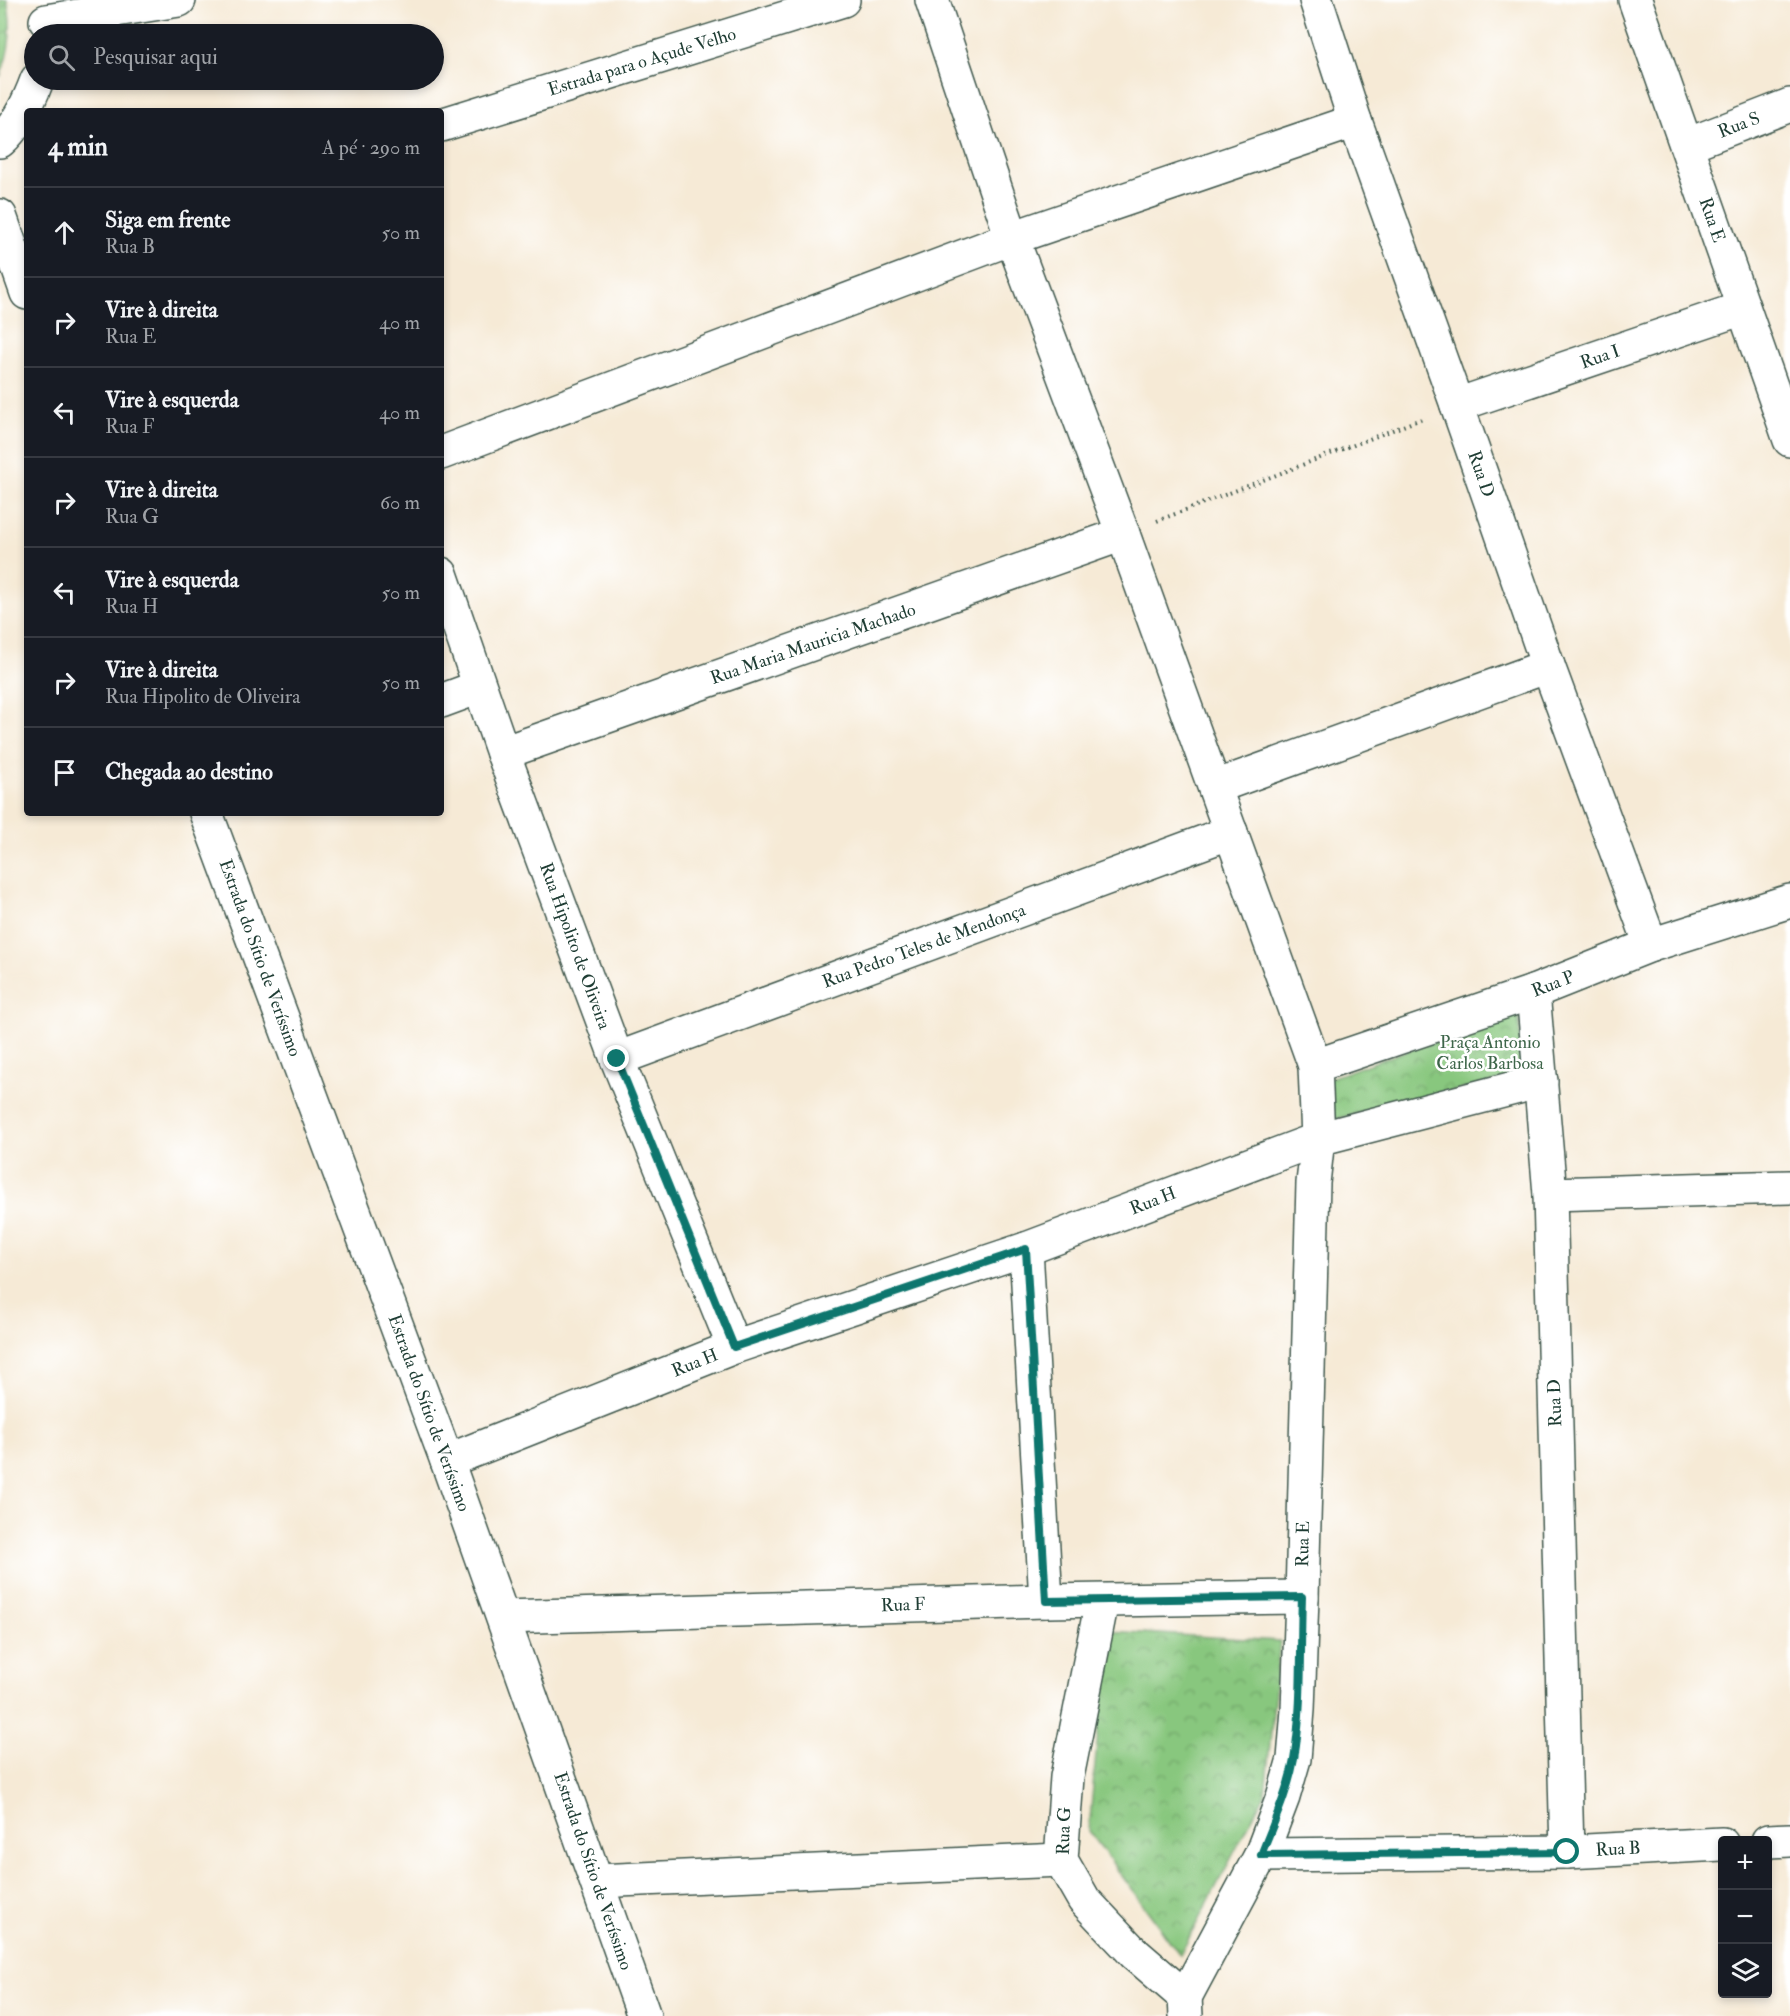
<!DOCTYPE html>
<html lang="pt">
<meta charset="utf-8">
<style>
:root{--surface:#171b24;--page:#242831;--text:#f1f3f6;--muted:#9ea1a6;--line:#363941}
body{margin:0;font-family:"IM FELL Double Pica",serif;background:var(--page);color:var(--text)}
.controls{position:absolute;right:18px;bottom:18px;display:grid;overflow:hidden;border-radius:6px;box-shadow:0 3px 9px #0003}
.controls button{width:54px;height:54px;display:grid;place-items:center;padding:0;border:0;border-bottom:2px solid var(--line);background:var(--surface);color:var(--text);font:30px sans-serif}
.stop{position:absolute;width:18px;height:18px;margin:-14px;border:4px solid #0f766e;border-radius:50%;background:#fff}
.stop.end{background:#0f766e;border-color:#fff;box-shadow:0 2px 6px #0008}
.list{margin:0;padding:0;list-style:none}
h2{display:flex;justify-content:space-between;align-items:center;height:78px;margin:0;padding:0 24px;font-size:26px}
h2 small{font-size:20px;font-weight:400;color:var(--muted)}
.list li{display:grid;grid-template-columns:39px 1fr auto;gap:18px;align-items:center;box-sizing:border-box;height:90px;padding:0 24px;border-top:2px solid var(--line)}
.list b{display:block;font-size:22px;white-space:nowrap}
.list p{margin:0;font-size:20px;white-space:nowrap;color:var(--muted)}
.list em{font-size:20px;font-style:normal;color:var(--muted)}
.icon{flex:none;width:33px;height:33px;fill:none;stroke:currentColor;stroke-width:2;stroke-linecap:round;stroke-linejoin:round}
.map{position:relative;flex:none;width:1790px;height:2016px;overflow:hidden}
.search{position:absolute;background:var(--surface);box-shadow:0 3px 9px #0003;left:24px;top:24px;width:420px;height:66px;display:flex;align-items:center;gap:15px;box-sizing:border-box;padding:0 21px;border-radius:33px;color:var(--muted);font-size:22px}
.panel{position:absolute;background:var(--surface);box-shadow:0 3px 9px #0003;left:24px;top:108px;width:420px;height:708px;border-radius:6px}
.map>svg:first-child{display:block}
.park{fill:url(#park-crowns);stroke:#548259;stroke-width:1.5}
.lines{fill:none;stroke-linecap:round;stroke-linejoin:round}
.street-casing{stroke:#3f574c;stroke-width:36}
.path{stroke:#3f574c;stroke-width:4;stroke-dasharray:1.5 4.5;stroke-linecap:butt}
.street{stroke:#fff;stroke-width:33}
.route{stroke:#0f766e;stroke-width:8}
.labels{text-anchor:middle;dominant-baseline:central;stroke-width:5;stroke-linejoin:round;paint-order:stroke}
.street-label{font-size:18px;fill:#1f3d34;stroke:#fff}
.park-label{font-size:18px;fill:#3e664a;stroke:#fff}
</style>
<div class="map">
<svg width="1790" height="2016" viewBox="0 0 1790 2016">
<defs>
<pattern id="park-crowns" width="20" height="18" patternUnits="userSpaceOnUse" patternTransform="scale(1.5)"><rect width="20" height="18" fill="#88c77e"/><path d="M2 6a3 3 0 1 1 6 0M12 15a3 3 0 1 1 6 0" fill="none" stroke="#6fa368"/></pattern>
</defs>
<rect width="100%" height="100%" fill="#fff"/>
<filter id="ink" filterUnits="userSpaceOnUse"><feTurbulence type="fractalNoise" baseFrequency=".0167" numOctaves="2"/><feDisplacementMap in="SourceGraphic" scale="12" xChannelSelector="R" yChannelSelector="G"/><feConvolveMatrix kernelMatrix="1 2 1 2 8 2 1 2 1" color-interpolation-filters="sRGB"/></filter>
<filter id="wash" filterUnits="userSpaceOnUse"><feTurbulence type="fractalNoise" baseFrequency=".008" numOctaves="4" result="noise"/><feDisplacementMap in="SourceGraphic" scale="24" xChannelSelector="R" yChannelSelector="G"/><feGaussianBlur stdDeviation="1.35" result="paint"/><feColorMatrix in="noise" values="0 0 0 0 0 0 0 0 0 0 0 0 0 0 0 0 0 1.4 0 .05"/><feComposite in="paint" operator="in"/></filter>
<g filter="url(#wash)">
<rect width="100%" height="100%" fill="#f6ead6"/>
<g class="park">
<path d="M0,0H7C13,26 10,52 0,77Z"/>
<polygon points="1518,1011 1523,1075 1331,1120 1327,1079"/>
<polygon points="1107,1631 1280,1641 1265,1794 1180,1955 1089,1831"/>
</g>
</g>
<g filter="url(#ink)">
<g class="lines">
<defs>
<g id="street">
<polyline points="1316,0 1355,121 1457,405 1548,666 1651,945"/>
<polyline points="1635,0 1790,440"/>
<polyline points="46,21 179,0"/>
<polyline points="441,125 843,0"/>
<path d="M0,141C18,125 29,102 37,80"/>
<polyline points="1687,145 1790,105"/>
<polyline points="0,216 27,293"/>
<polyline points="1457,405 1743,308"/>
<polyline points="441,453 1012,238 1355,121"/>
<polyline points="441,574 503,753 617,1059 734,1347"/>
<polyline points="441,701 479,687"/>
<polyline points="503,753 1123,534"/>
<polyline points="1215,787 1548,666"/>
<polyline points="206,813 447,1461 644,2016"/>
<polyline points="1533,992 1550,1194 1567,1852"/>
<polyline points="617,1059 1231,832"/>
<polyline points="1315,1066 1533,992 1651,945 1790,901"/>
<polyline points="1550,1194 1790,1187"/>
<polyline points="1026,1249 1046,1601"/>
<polyline points="447,1461 734,1347 1026,1249 1318,1139 1315,1066 1123,534 1012,238 932,0"/>
<polyline points="1102,1601 1067,1777 1061,1860 1084,1900 1134,1953 1185,1997 1186,2016"/>
<polyline points="503,1617 1046,1601 1302,1597"/>
<polyline points="1768,1841 1790,1840"/>
<polyline points="1261,1855 1567,1852 1722,1844"/>
<polyline points="597,1881 1061,1860"/>
<polyline points="1185,1997 1261,1855 1283,1797 1294,1759 1298,1710 1302,1597 1313,1183 1318,1139 1541,1081"/>
</g>
</defs>
<use href="#street" class="street-casing"/>
<polyline class="path" points="1157,521 1421,419"/>
<use href="#street" class="street"/>
</g>
</g>
<g class="lines" filter="url(#ink)">
<path class="route" d="M617,1059L734,1347L1026,1249L1046,1601L1302,1597C1300,1650 1303,1706 1294,1759C1288,1792 1273,1824 1261,1855L1567,1852"/>
</g>
<g class="labels">
<g class="street-label">
<text transform="translate(642 62) rotate(-17)">Estrada para o Açude Velho</text>
<text transform="translate(1739 125) rotate(-21)">Rua S</text>
<text transform="translate(1712 220) rotate(71)">Rua E</text>
<text transform="translate(1600 357) rotate(-19)">Rua I</text>
<text transform="translate(1481 474) rotate(71)">Rua D</text>
<text transform="translate(813 644) rotate(-19)">Rua Maria Mauricia Machado</text>
<text transform="translate(575 946) rotate(70)">Rua Hipolito de Oliveira</text>
<text transform="translate(924 946) rotate(-20)">Rua Pedro Teles de Mendonça</text>
<text transform="translate(260 958) rotate(70)">Estrada do Sítio de Veríssimo</text>
<text transform="translate(1553 984) rotate(-21)">Rua P</text>
<text transform="translate(1153 1201) rotate(-21)">Rua H</text>
<text transform="translate(695 1363) rotate(-22)">Rua H</text>
<text transform="translate(1555 1403) rotate(-92)">Rua D</text>
<text transform="translate(429 1413) rotate(70)">Estrada do Sítio de Veríssimo</text>
<text transform="translate(1303 1544) rotate(-89)">Rua E</text>
<text transform="translate(903 1605) rotate(-2)">Rua F</text>
<text transform="translate(1064 1831) rotate(-88)">Rua G</text>
<text transform="translate(1618 1849) rotate(-3)">Rua B</text>
<text transform="translate(593 1871) rotate(71)">Estrada do Sítio de Veríssimo</text>
</g>
<g class="park-label">
<text x="1490" y="1042">Praça Antonio<tspan x="1490" dy="21">Carlos Barbosa</tspan></text>
</g>
</g>
</svg>
<div class="controls">
<button>+</button>
<button>−</button>
<button><svg class="icon" aria-label="layers" viewBox="0 0 24 24"><path d="M12 4l9 5-9 5-9-5zM3 14l9 5 9-5"/></svg></button>
</div>
<div class="stop" style="left:1567px;top:1852px"></div>
<div class="stop end" style="left:617px;top:1059px"></div>
<div class="search"><svg class="icon" aria-label="search" viewBox="0 0 24 24"><circle cx="10" cy="10" r="6"/><path d="M15 15l6 6"/></svg>Pesquisar aqui</div>
<section class="panel">
<h2>4 min<small>A pé · 290 m</small></h2>
<ul class="list">
<li><svg class="icon" aria-label="ahead" viewBox="0 0 24 24"><path d="M12 20V5M6 11l6-6 6 6"/></svg><div><b>Siga em frente</b><p>Rua B</p></div><em>50 m</em></li>
<li><svg class="icon" aria-label="right" viewBox="0 0 24 24"><path d="M7 20v-9h11M14 6l5 5-5 5"/></svg><div><b>Vire à direita</b><p>Rua E</p></div><em>40 m</em></li>
<li><svg class="icon" aria-label="left" viewBox="0 0 24 24"><path d="M17 20v-9H6M10 6l-5 5 5 5"/></svg><div><b>Vire à esquerda</b><p>Rua F</p></div><em>40 m</em></li>
<li><svg class="icon" aria-label="right" viewBox="0 0 24 24"><path d="M7 20v-9h11M14 6l5 5-5 5"/></svg><div><b>Vire à direita</b><p>Rua G</p></div><em>60 m</em></li>
<li><svg class="icon" aria-label="left" viewBox="0 0 24 24"><path d="M17 20v-9H6M10 6l-5 5 5 5"/></svg><div><b>Vire à esquerda</b><p>Rua H</p></div><em>50 m</em></li>
<li><svg class="icon" aria-label="right" viewBox="0 0 24 24"><path d="M7 20v-9h11M14 6l5 5-5 5"/></svg><div><b>Vire à direita</b><p>Rua Hipolito de Oliveira</p></div><em>50 m</em></li>
<li><svg class="icon" aria-label="arrive" viewBox="0 0 24 24"><path d="M6 21V4h12l-3 4 3 4H6"/></svg><div><b>Chegada ao destino</b></div></li>
</ul>
</section>
</div>
